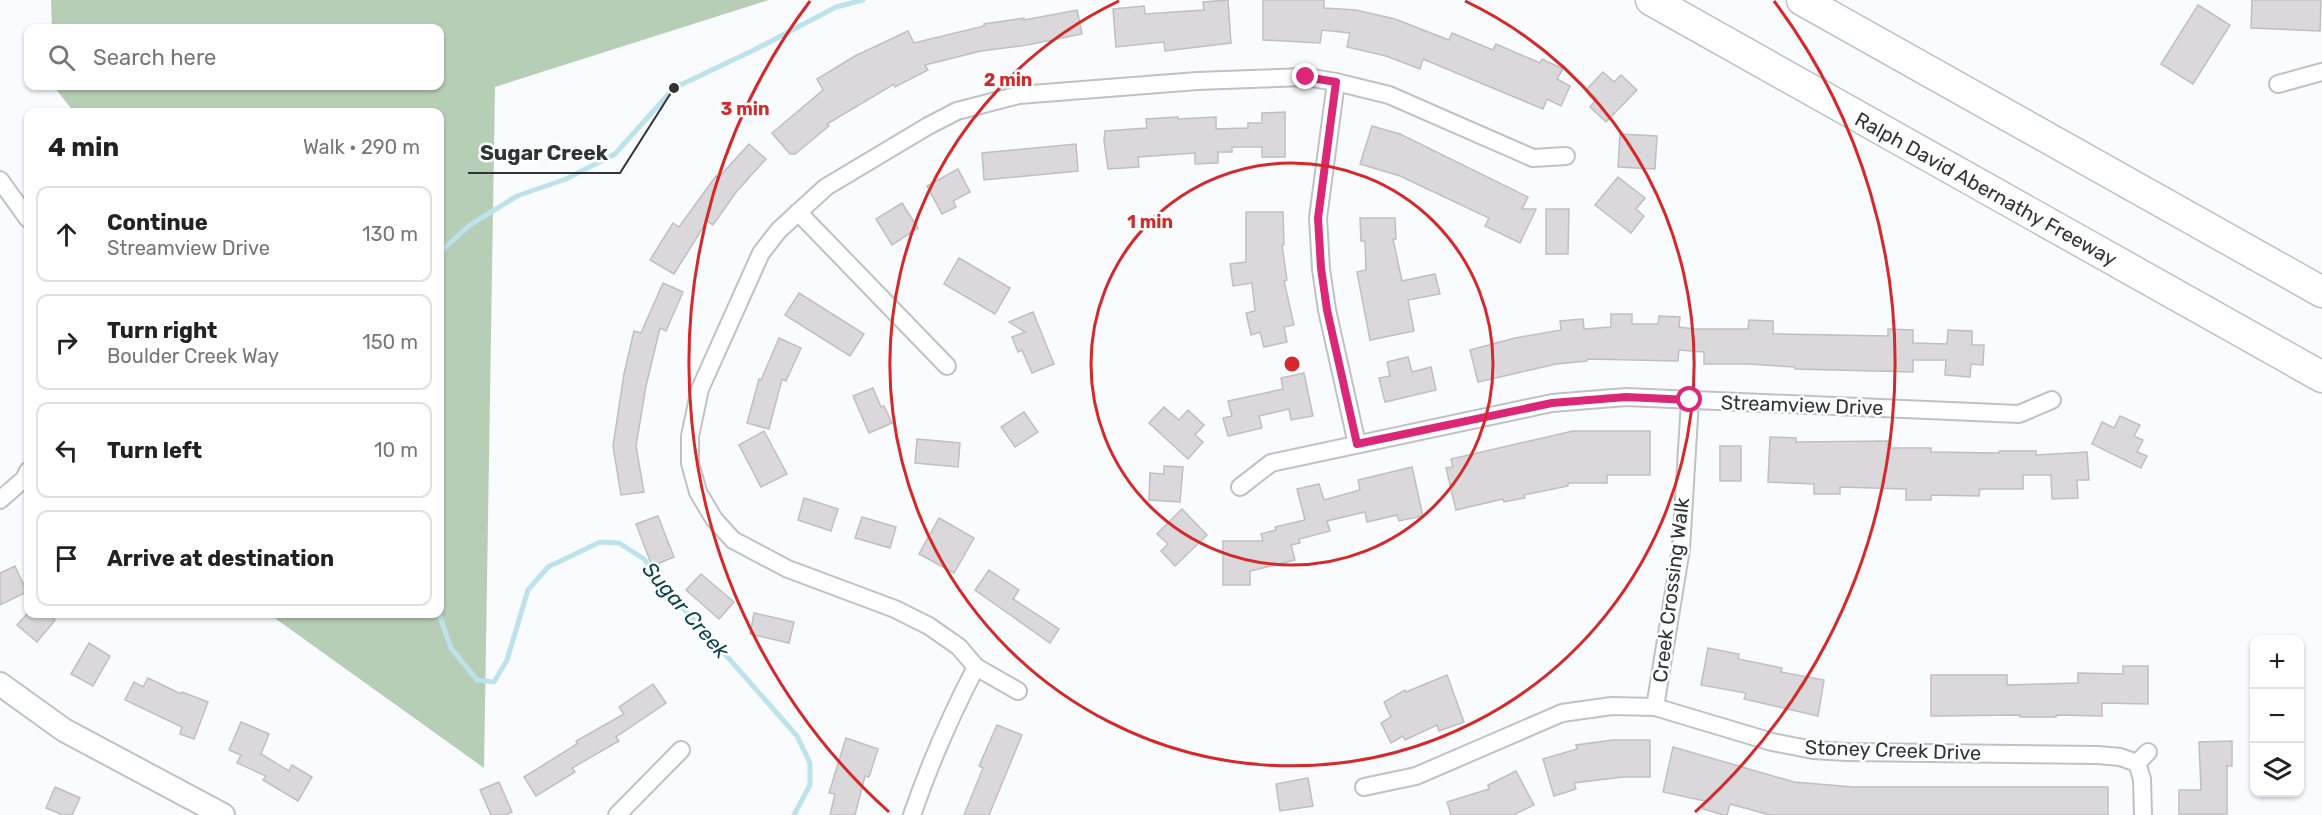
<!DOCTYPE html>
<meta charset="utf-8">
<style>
:root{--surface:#fff;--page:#f2f2f2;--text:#222;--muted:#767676;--line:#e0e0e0}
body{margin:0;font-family:Rubik,sans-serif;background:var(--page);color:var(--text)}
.controls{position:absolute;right:18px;bottom:18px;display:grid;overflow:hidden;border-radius:12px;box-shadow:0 2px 4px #0004}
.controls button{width:54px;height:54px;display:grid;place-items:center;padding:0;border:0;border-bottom:2px solid var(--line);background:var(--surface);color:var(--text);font:30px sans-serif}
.stop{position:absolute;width:18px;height:18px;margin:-14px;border:4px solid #db2777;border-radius:50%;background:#fff}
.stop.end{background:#db2777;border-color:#fff;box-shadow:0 2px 6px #0008}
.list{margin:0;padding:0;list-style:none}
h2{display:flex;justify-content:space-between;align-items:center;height:78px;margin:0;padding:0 24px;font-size:26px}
h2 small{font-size:20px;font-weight:400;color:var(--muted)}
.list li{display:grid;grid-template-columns:39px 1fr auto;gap:18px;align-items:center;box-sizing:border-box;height:96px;margin:0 12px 12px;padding:0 12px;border:2px solid var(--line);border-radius:12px}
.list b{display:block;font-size:22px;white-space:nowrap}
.list p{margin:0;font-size:20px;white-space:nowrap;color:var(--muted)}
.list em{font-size:20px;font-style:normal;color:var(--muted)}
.icon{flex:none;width:33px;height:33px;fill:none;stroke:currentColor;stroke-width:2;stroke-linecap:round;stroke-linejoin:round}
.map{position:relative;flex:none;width:2322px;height:815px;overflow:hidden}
.search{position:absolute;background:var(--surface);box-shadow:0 2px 4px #0004;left:24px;top:24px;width:420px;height:66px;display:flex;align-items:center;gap:15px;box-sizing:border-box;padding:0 21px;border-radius:12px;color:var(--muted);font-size:22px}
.panel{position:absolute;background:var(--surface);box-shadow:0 2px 4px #0004;left:24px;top:108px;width:420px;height:510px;border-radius:12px}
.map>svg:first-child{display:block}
.forest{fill:#b7ceb6}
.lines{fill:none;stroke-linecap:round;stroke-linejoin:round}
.stream{stroke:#bce3eb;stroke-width:5}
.building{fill:#dad8db;stroke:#c0bec1;stroke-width:1.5}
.street-casing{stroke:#bfc1c5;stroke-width:20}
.secondary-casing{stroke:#bfc1c5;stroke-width:26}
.highway-casing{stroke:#bfc1c5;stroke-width:33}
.street{stroke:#fff;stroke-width:16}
.secondary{stroke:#fff;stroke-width:22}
.highway{stroke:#fff;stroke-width:30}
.route{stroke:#db2777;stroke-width:8}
.ring{fill:none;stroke:#d62828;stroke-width:3}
.labels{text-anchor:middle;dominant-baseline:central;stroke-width:5;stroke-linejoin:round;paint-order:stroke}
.street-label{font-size:20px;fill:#323335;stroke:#fff}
.water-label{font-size:21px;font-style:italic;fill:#0b444e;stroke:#fff}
.centre{fill:#d62828;stroke:#fff;stroke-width:3}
.ring-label{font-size:18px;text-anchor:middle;font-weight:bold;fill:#d62828;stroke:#fff;stroke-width:5;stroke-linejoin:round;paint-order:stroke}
.leader{fill:none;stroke:#323335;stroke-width:2}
.callout-dot{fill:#323335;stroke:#fff;stroke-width:2}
.callout-label{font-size:21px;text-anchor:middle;font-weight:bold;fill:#323335;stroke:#fff;stroke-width:5;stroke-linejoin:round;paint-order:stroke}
</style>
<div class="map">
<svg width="2322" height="815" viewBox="0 0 2322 815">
<rect width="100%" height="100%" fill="#f9fbff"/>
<polygon class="forest" points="51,0 769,0 495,87 484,768 269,614 440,614 440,112 74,112 55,88 55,86 440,86 440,28 52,28"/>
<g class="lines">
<g class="stream">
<polyline points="440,252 470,225 517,196 566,179 615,154 674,88 754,50 836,7 863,0"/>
<polyline points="439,614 451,648 477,680 494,682 507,660 528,590 548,567 600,542 619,543 644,559 670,595 703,629 797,736 810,763 810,785 794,815"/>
</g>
</g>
<g class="building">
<polygon points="1228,0 1231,43 1165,51 1164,42 1116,47 1113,9 1144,6 1145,14 1204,10 1203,2"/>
<polygon points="1263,0 1324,0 1324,8 1356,10 1395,19 1449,40 1452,33 1493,50 1496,44 1540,63 1542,59 1563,69 1557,79 1570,86 1561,106 1547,99 1543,109 1423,59 1420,69 1386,56 1347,47 1350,33 1322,30 1320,43 1263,40"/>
<polygon points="2252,0 2321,0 2320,31 2251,28"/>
<polygon points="2198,5 2230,25 2193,84 2161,64"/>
<polygon points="1077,10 1082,34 1027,45 981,51 925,65 928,70 895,87 894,84 827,124 829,126 795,154 790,154 772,133 823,90 817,79 855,56 908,31 914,43 984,26 984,24 1024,18 1024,20"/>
<polygon points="1603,72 1614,82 1621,75 1637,90 1606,122 1590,107 1597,99 1587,89"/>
<polygon points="1285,112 1285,157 1262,157 1262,147 1232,147 1232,152 1218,152 1218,163 1195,164 1195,153 1138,157 1139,167 1108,169 1104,141 1105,131 1147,128 1146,119 1178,117 1178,119 1216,117 1216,129 1248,128 1248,123 1262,123 1262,113"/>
<polygon points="1372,126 1400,134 1528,197 1522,209 1536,209 1520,243 1485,226 1489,218 1400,176 1360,164"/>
<polygon points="1620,134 1657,136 1655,169 1618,167"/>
<polygon points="749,144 766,159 737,191 713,225 707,221 674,274 650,260 673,223 679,227 716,176 718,178"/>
<polygon points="1076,144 1078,171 984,180 982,153"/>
<polygon points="958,169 970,192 953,201 956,207 942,214 927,186"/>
<polygon points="1618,177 1645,198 1636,209 1644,216 1631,233 1595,205"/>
<polygon points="902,203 918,228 892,245 876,219"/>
<polygon points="1546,209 1569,209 1568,254 1546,254"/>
<polygon points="1246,212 1283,212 1284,245 1282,245 1287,280 1284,281 1294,325 1284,327 1287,342 1264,347 1260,332 1251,335 1246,313 1255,311 1252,283 1233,286 1230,264 1246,262"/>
<polygon points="1360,218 1395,218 1396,239 1393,239 1402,281 1435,274 1440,294 1408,300 1414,331 1370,340 1357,272 1366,270 1365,241 1361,241"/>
<polygon points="959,258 1010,288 995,314 944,284"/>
<polygon points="663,283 683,292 666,331 660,328 646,386 636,446 644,492 621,495 613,446 624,374 634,331 641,333"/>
<polygon points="799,293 864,334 850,356 785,315"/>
<polygon points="1033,312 1054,364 1032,373 1022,350 1018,352 1012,337 1025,332 1009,322"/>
<polygon points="1611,314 1632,314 1632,324 1658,324 1659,316 1680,317 1679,327 1695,329 1748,329 1749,320 1773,321 1773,334 1888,336 1888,329 1913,330 1913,343 1947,344 1948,330 1972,331 1972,345 1984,345 1983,365 1971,364 1970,377 1945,375 1946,360 1913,360 1913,372 1795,369 1795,367 1747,364 1704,364 1704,352 1679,350 1678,361 1587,359 1587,361 1556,364 1478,382 1470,350 1515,338 1561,330 1560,321 1583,319 1584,329 1611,327"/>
<polygon points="779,338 801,348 786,381 782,379 769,429 747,423 759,379 761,380"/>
<polygon points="1408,357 1412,372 1431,367 1436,390 1385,402 1379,378 1390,376 1387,362"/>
<polygon points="1304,373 1313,416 1291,420 1289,409 1259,416 1262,428 1228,436 1223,418 1232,416 1228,401 1283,389 1281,378"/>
<polygon points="873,388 881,407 884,406 892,423 869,433 853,396"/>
<polygon points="1164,407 1179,420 1188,410 1204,425 1195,435 1203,442 1188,459 1149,423"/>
<polygon points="1024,412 1038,432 1015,447 1001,427"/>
<polygon points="2120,416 2140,425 2134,436 2143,440 2137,452 2147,456 2141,468 2092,444 2102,422 2114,428"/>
<polygon points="764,431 787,474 761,487 739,445"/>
<polygon points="1573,431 1650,431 1650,475 1607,475 1607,483 1568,483 1568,486 1524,495 1525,498 1504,502 1503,499 1456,510 1446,468 1453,467 1451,459"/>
<polygon points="1770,437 1796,438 1796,442 1888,441 1888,448 1931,448 1931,452 1999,453 1999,451 2036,451 2036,455 2087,452 2089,480 2077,480 2078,498 2052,499 2051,475 2023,475 2023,489 1980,489 1979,496 1931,495 1931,500 1906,500 1906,489 1840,487 1840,494 1814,494 1814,484 1768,482"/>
<polygon points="917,439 960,443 958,467 915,463"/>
<rect x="1720" y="446" width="21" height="35"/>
<polygon points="1164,466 1183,467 1180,502 1149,500 1150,473 1164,474"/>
<polygon points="1412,467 1423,516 1399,521 1397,515 1367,522 1365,512 1327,521 1330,531 1299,539 1300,543 1291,545 1295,560 1250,571 1250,585 1223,585 1223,541 1263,541 1261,534 1276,530 1275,527 1305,520 1297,489 1319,484 1324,500 1360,490 1358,480"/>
<polygon points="804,498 838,509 831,531 798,520"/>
<polygon points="1182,509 1207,535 1175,566 1161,551 1168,544 1157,534"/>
<polygon points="658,516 674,557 652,566 636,524"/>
<polygon points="862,517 896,527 890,548 855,538"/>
<polygon points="939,518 974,538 954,573 919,554"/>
<polygon points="15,566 27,592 0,605 0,573"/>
<polygon points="989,570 1019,590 1013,599 1059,629 1050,643 975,590"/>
<polygon points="701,574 734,602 719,619 686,590"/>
<polygon points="754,613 794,622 789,643 750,634"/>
<polygon points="27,614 48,614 55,620 37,642 17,625"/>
<polygon points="89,643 110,656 93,686 71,674"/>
<polygon points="1708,648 1739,654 1738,659 1782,668 1781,672 1824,680 1818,716 1744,699 1746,693 1701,685"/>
<polygon points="2123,666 2148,666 2148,704 2102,703 2102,716 2056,715 2056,717 2020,717 2020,715 1931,716 1931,675 2007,675 2007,685 2078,683 2078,673 2123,674"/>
<polygon points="1447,675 1464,722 1439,731 1437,725 1405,740 1403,736 1391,743 1381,723 1391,717 1384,702 1405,690 1406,692"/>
<polygon points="148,678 181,694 182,692 208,702 194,739 180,734 182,727 125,700 134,682 143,687"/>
<polygon points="653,684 666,703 616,737 619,741 572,768 575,772 536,796 524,777 577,744 576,741 624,714 619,707"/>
<polygon points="241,722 269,734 261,754 289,771 292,765 312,777 298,801 263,780 266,776 237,763 241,755 229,750"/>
<polygon points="997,725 1022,735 989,815 964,815 983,768 979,766"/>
<polygon points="846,738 878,749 869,777 865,776 855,815 830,815 835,794 829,793"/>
<polygon points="1613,740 1650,740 1650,777 1623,777 1574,783 1576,789 1554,796 1543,759 1577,749 1576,745"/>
<polygon points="2232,741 2232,766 2227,766 2227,814 2179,814 2179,790 2201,790 2199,742"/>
<polygon points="1673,747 1794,782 1853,787 2108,787 2108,815 1770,815 1730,804 1727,815 1724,815 1703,809 1705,801 1663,792"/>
<polygon points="1516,771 1534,805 1513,815 1451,815 1447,802 1489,789 1488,785"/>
<polygon points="1308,778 1313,806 1280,811 1276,784"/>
<polygon points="499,782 512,812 505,815 491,815 480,790"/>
<polygon points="55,787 80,798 72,815 63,815 46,808"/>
</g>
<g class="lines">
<defs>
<g id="street">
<polyline points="1336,82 1318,218 1321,269 1327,310 1357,444"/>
<polyline points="2278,84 2322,72"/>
<polyline points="0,180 28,219"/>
<polyline points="798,212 947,366"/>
<polyline points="1240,487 1271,463 1552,403 1626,397 2019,414 2052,400"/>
<polyline points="0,500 24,479 28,471"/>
<polyline points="1018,691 976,667 959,647 929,626 895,609 788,569 733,540 714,519 698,492 690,463 690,436 700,389 761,253 779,230 826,187 928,126 957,111 1019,95 1197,81 1306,77 1336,82 1389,95 1533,158 1566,156"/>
<polyline points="1655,707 1681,549 1690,400"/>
<polyline points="2137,763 2148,752"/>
<polyline points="1364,787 1416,776 1562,713 1612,706 1655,707 1772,742 1813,750 1847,752 2098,755 2120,757 2137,763 2142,779 2143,815"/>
<polyline points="617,815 681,750"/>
<path d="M912,815C930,763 951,715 976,667"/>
</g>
<polyline id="secondary" points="0,684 64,730 223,815"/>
<g id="highway">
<polyline points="1651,0 2322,377"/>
<polyline points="1802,0 2322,292"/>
</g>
</defs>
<use href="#street" class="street-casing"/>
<use href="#secondary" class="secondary-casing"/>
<use href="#highway" class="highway-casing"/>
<use href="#street" class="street"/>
<use href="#secondary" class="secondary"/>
<use href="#highway" class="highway"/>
</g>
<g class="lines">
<polyline class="route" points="1306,77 1336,82 1318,218 1321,268 1327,310 1357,444 1552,403 1626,397 1690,400"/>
</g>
<g class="ring">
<circle cx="1292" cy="364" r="201"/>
<path d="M1465 1A402 402 0 1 1 1119 1"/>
<path d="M889 812A603 603 0 0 1 810 1M1774 1A603 603 0 0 1 1695 812"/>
</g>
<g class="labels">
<g class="street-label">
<text transform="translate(1986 189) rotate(29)">Ralph David Abernathy Freeway</text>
<text transform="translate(1802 405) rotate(2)">Streamview Drive</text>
<text transform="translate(1671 590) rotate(-83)">Creek Crossing Walk</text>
<text transform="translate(1893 750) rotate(2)">Stoney Creek Drive</text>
</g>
<g class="water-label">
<text transform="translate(686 610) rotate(49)">Sugar Creek</text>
</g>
</g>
<circle cx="1292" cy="364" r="9" class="centre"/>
<g class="ring-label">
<text x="1008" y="86">2 min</text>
<text x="745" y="115">3 min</text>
<text x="1150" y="228">1 min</text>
</g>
<path class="leader" d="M674 88L620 173H468"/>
<circle class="callout-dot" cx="674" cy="88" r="6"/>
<g class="callout-label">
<text x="544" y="160">Sugar Creek</text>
</g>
</svg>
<div class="controls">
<button>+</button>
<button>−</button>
<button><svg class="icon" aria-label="layers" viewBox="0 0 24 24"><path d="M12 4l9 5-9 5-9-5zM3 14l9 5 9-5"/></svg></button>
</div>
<div class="stop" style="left:1690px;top:400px"></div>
<div class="stop end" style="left:1306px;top:77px"></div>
<div class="search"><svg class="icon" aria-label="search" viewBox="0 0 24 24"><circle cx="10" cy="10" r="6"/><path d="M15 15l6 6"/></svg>Search here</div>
<section class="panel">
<h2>4 min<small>Walk · 290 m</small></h2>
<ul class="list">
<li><svg class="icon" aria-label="ahead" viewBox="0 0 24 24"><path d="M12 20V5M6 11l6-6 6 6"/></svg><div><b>Continue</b><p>Streamview Drive</p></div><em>130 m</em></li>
<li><svg class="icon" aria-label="right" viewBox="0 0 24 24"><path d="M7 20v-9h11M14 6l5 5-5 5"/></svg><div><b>Turn right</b><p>Boulder Creek Way</p></div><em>150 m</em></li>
<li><svg class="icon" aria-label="left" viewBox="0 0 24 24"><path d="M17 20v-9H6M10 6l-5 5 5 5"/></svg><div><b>Turn left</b></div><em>10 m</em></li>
<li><svg class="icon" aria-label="arrive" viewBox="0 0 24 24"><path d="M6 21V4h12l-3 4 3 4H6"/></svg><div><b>Arrive at destination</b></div></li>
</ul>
</section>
</div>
